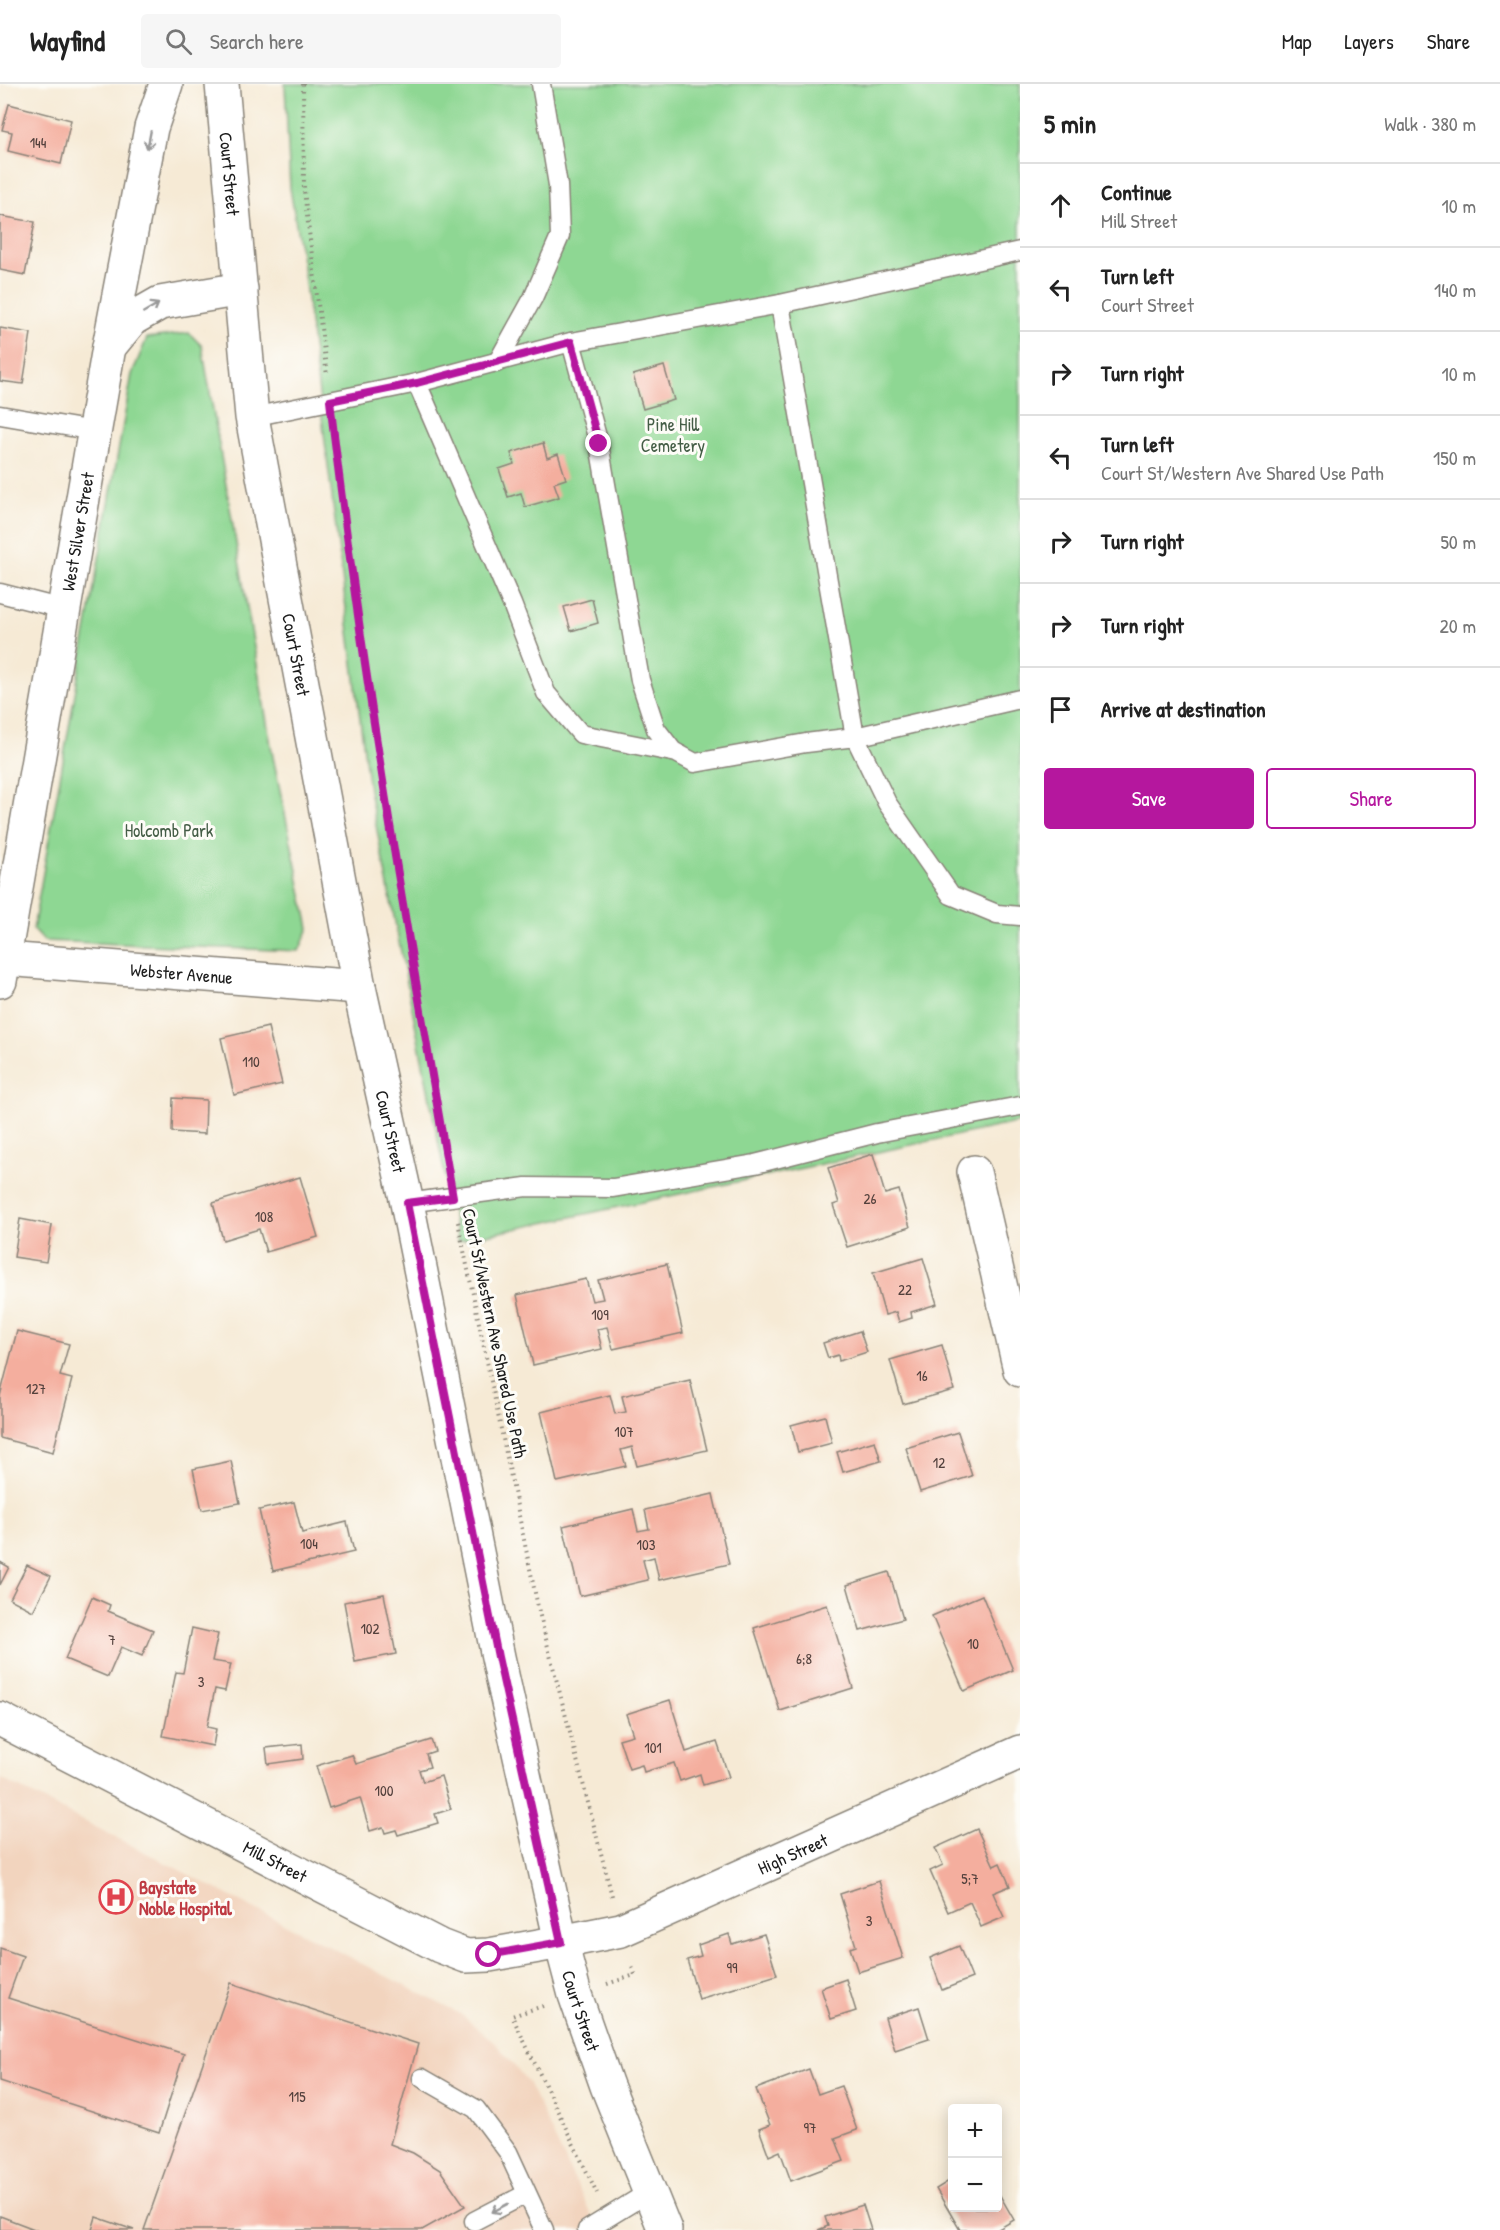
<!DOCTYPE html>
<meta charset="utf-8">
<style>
:root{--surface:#fff;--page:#f6f6f6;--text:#222;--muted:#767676;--line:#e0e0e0;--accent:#b5179e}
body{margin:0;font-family:"Patrick Hand",sans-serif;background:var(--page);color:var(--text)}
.controls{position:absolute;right:18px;bottom:18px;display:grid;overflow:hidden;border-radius:6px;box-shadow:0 3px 15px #0003}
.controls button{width:54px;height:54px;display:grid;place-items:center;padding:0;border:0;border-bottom:2px solid var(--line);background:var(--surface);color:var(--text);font:30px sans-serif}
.stop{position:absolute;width:18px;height:18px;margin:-14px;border:4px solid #b5179e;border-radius:50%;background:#fff}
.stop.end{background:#b5179e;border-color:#fff;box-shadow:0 2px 6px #0008}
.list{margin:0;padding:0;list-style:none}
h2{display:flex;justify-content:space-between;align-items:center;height:78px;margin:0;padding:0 24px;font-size:26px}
h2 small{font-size:20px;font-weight:400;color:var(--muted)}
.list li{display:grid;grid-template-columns:39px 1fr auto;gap:18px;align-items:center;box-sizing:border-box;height:84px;padding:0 24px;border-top:2px solid var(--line)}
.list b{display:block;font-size:22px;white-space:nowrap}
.list p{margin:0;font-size:20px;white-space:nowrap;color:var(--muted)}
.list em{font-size:20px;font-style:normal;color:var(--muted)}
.actions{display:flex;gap:12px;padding:18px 24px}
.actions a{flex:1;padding:14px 0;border:2px solid var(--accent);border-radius:6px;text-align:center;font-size:21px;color:var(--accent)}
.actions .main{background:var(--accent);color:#fff}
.icon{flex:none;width:33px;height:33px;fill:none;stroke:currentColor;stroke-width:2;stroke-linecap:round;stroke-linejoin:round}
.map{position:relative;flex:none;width:1020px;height:2146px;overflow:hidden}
header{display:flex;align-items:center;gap:36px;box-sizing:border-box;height:84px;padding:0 30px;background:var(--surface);border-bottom:2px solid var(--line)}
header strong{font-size:28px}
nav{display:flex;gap:33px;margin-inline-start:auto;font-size:21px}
.search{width:420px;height:54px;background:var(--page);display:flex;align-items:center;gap:15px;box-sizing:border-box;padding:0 21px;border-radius:6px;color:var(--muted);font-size:22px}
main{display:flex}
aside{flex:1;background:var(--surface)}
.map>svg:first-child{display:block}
.built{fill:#f2d4be}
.green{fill:#8ed793;stroke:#557a58;stroke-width:1.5}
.building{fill:#f4ae9e}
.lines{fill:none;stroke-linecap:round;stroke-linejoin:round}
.service-casing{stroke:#898378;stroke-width:21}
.minor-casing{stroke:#898378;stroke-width:36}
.tertiary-casing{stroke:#898378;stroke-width:36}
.secondary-casing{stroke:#898378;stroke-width:36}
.path{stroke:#898378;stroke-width:4;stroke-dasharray:1.5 4.5;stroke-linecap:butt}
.service{stroke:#fff;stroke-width:18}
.minor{stroke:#fff;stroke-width:33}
.tertiary{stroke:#fff;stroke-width:33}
.secondary{stroke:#fff;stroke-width:33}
.oneway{stroke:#999}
.route{stroke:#b5179e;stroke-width:8}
.labels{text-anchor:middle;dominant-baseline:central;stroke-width:6;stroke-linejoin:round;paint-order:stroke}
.number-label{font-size:15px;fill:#52403c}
.street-label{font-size:18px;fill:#1c1c1c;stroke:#fdfcf7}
.park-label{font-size:18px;fill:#445d46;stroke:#fdfcf7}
.health-label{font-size:18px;font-weight:bold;fill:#be3a42;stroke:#fdfcf7;text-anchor:start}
</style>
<header>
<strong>Wayfind</strong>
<div class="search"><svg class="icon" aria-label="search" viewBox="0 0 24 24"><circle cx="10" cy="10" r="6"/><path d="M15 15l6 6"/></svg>Search here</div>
<nav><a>Map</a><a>Layers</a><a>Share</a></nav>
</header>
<main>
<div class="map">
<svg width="1020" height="2146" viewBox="0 0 1020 2146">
<rect width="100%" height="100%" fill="#fdfcf7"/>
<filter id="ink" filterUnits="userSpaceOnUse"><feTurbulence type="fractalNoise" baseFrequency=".0167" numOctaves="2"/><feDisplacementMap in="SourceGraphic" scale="12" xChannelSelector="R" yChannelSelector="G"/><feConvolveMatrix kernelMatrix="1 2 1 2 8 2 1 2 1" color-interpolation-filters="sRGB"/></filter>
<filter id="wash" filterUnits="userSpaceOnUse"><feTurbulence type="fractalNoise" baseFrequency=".008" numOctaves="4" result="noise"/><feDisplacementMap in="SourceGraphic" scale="24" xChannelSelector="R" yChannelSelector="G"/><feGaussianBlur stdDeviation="1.35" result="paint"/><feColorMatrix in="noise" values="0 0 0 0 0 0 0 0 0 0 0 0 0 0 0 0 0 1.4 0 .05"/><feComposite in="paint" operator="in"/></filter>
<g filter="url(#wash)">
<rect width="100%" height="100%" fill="#f6ead5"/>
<polygon class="built" points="0,1694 462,1931 495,1959 528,1998 598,2146 0,2146"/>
<g class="green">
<polygon points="285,0 1020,0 1020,1038 458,1157 369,706 303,183 290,104"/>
<polygon points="189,249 202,262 273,673 309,844 299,867 44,857 33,845 132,290 147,254"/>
</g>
<g id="blocks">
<g class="building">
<polygon points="9,20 71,36 61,80 8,67 12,48 2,46"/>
<polygon points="0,132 35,138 25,191 0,186"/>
<polygon points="0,244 31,249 23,300 0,297"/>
<polygon points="664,282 674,316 643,325 633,291"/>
<polygon points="543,359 547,374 558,370 566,395 554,399 559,413 525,423 521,409 508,413 499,385 514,380 511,369"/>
<polygon points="592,515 598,539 571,547 564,523"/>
<polygon points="268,943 282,1000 234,1011 221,954"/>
<polygon points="173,1014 206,1016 205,1050 172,1048"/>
<polygon points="873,1070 885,1110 899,1106 910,1143 847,1163 833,1121 839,1119 828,1084"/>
<polygon points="300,1093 318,1153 266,1168 259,1145 223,1156 213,1119"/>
<polygon points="20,1135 52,1141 46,1178 14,1173"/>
<polygon points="923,1174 937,1220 911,1228 912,1234 899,1238 896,1228 885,1231 873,1189"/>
<polygon points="667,1180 683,1249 613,1265 607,1243 597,1245 602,1265 533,1281 517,1211 586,1195 592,1217 603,1215 598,1196"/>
<polygon points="17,1247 69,1260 60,1292 72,1295 53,1368 0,1354 0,1312"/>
<polygon points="860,1247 867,1268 839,1277 838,1271 828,1274 823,1259"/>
<polygon points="942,1261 954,1306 903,1320 890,1276"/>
<polygon points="690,1296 707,1366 637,1382 632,1363 621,1366 626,1382 557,1398 541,1328 610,1311 615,1330 626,1328 622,1312"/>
<polygon points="825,1332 832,1359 798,1368 791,1341"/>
<polygon points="958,1348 972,1392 920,1408 906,1364"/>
<polygon points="875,1357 881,1377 843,1388 837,1368"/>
<polygon points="231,1377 240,1419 202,1426 193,1385"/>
<polygon points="713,1410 729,1480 659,1496 654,1473 643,1476 648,1496 580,1512 563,1442 633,1425 638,1447 649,1445 645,1426"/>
<polygon points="294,1418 302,1449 347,1438 354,1468 273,1487 259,1426"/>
<polygon points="0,1478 9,1483 0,1501"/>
<polygon points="27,1481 51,1492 33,1527 10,1515"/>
<polygon points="889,1488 903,1535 860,1547 847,1501"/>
<polygon points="384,1510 396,1570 355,1578 344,1518"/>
<polygon points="982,1511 1013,1586 964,1607 932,1532"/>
<polygon points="92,1513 110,1521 108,1527 153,1546 142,1572 121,1563 108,1593 65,1575"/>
<polygon points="827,1521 853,1604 780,1627 754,1544"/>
<polygon points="192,1544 218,1550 212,1577 231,1580 225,1607 215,1605 207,1643 216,1645 213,1662 163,1652 176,1588 183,1589"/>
<polygon points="670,1616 686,1668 717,1658 729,1693 703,1701 700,1690 680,1697 674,1679 644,1688 642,1681 629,1685 619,1655 633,1651 626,1630"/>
<polygon points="431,1656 435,1667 426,1670 430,1683 419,1686 423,1698 441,1692 451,1725 435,1730 438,1739 398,1751 396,1746 385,1749 383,1743 370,1747 360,1714 329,1724 316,1682 352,1671 356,1680"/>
<polygon points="302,1660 303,1675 268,1680 266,1664"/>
<polygon points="977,1745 994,1782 1000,1779 1010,1802 993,1809 1004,1833 981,1843 970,1818 948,1828 930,1787 943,1781 935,1764"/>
<polygon points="879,1797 903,1874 858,1888 850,1864 856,1862 840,1810"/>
<polygon points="729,1850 732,1860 764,1850 777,1891 699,1915 687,1876 701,1872 698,1861"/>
<polygon points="959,1862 972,1894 942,1906 930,1874"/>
<polygon points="0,1864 23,1872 8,1914 184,1970 159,2049 0,1997"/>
<polygon points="846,1895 856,1927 831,1935 821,1904"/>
<polygon points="231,1899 418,1960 390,2060 413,2069 440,2086 465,2122 422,2146 144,2146"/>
<polygon points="919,1923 929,1955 895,1966 885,1934"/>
<polygon points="809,1985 818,2010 841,2002 857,2046 835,2054 844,2077 791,2097 780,2067 769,2072 759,2045 770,2041 756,2005"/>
<polygon points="952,2095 952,2124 998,2124 998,2108 1014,2136 997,2146 960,2146 936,2105"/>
<polygon points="863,2121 871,2146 818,2146 828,2142 825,2133"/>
<polygon points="0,2132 37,2146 0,2146"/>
<polygon points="96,2133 134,2146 92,2146"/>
</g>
</g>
</g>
<g filter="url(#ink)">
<use href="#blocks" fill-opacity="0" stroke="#898378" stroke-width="1.5"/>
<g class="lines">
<defs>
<g id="service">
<polyline points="780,220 855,653 1020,615"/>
<polyline points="571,258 780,220 1020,167"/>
<polyline points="497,279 533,214 560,152 558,101 541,0"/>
<polyline points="0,331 94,347"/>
<polyline points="252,333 417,299"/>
<polyline points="0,509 63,525"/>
<polyline points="677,669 581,650 546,609 512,520 417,299 571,258 599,360 640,596 656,645 673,667 695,679 806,659 855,653 887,719 951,811 997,830 1020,832"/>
<polyline points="407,1119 526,1103 613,1104 755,1080 877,1049 1020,1022"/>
<polyline points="422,1994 476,2025 508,2068 544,2146"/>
<polyline points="474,2137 526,2110"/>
<polyline points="587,2146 649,2108"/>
</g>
<g id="minor">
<path id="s1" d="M5,875L359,903"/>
<polyline points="974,1088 1020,1286"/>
<path id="s2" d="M561,1858L621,1846L1020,1668"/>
</g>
<g id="tertiary">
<polyline points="109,263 132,235 160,219 241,205"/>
<path id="s3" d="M0,1635L440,1862L466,1872L489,1871L561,1858"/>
</g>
<g id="secondary">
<path id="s4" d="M222,0L252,333L359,903L407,1119L498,1573L561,1858L575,1911L607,2002L665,2146"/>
<path id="s5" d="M0,897L109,263L151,44L166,0"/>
</g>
</defs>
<use href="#service" class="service-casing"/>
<use href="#minor" class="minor-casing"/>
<use href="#tertiary" class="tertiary-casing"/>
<use href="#secondary" class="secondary-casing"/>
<g class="path">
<polyline points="303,0 304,107 327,292"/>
<path d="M333,344C363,593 405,840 448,1087"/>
<polyline points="458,1138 539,1528 612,1812"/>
<polyline points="607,1900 635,1891 631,1880"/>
<polyline points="543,1922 512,1932 597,2109"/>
</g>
<use href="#service" class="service"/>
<use href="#minor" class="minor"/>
<use href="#tertiary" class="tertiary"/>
<use href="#secondary" class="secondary"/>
</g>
<defs><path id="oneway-shaft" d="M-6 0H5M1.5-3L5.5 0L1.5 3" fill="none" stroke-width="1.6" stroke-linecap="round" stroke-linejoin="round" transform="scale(1.5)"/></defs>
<g class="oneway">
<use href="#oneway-shaft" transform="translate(149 56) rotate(101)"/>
<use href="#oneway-shaft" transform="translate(151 224) rotate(-30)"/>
<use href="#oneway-shaft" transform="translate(500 2124) rotate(152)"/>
</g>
</g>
<g class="lines" filter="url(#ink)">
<path class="route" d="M489,1871L561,1858L498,1573L407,1119L453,1113C407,848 361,583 330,317L417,299L571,258L599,360"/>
</g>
<defs>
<symbol id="hospital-ring" viewBox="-11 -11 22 22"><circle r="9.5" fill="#fdfcf7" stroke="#e0444e" stroke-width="1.5"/><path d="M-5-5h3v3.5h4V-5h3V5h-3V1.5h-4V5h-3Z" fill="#e0444e"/></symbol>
</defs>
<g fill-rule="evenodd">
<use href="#hospital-ring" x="97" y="1794" width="38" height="38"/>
</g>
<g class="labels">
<g class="number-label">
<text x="38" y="58">144</text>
<text x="251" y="977">110</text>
<text x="870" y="1114">26</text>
<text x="264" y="1132">108</text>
<text x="905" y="1205">22</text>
<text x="600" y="1230">109</text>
<text x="922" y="1291">16</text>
<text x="36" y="1304">127</text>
<text x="624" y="1347">107</text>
<text x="939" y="1378">12</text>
<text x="309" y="1459">104</text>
<text x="646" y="1460">103</text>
<text x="370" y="1544">102</text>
<text x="112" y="1555">7</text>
<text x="973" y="1559">10</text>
<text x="804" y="1574">6;8</text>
<text x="201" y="1597">3</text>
<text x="653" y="1663">101</text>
<text x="384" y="1706">100</text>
<text x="970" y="1794">5;7</text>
<text x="869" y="1836">3</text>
<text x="732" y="1883">99</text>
<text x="297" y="2012">115</text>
<text x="810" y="2043">97</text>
</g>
<g class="street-label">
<text stroke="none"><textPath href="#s4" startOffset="90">Court Street</textPath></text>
<text stroke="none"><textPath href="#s5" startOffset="456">West Silver Street</textPath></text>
<text stroke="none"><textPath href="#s4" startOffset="576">Court Street</textPath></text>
<text stroke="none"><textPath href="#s1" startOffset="177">Webster Avenue</textPath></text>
<text stroke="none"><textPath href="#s4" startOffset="1062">Court Street</textPath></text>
<text transform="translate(495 1249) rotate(78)">Court St/Western Ave Shared Use Path</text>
<text stroke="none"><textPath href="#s2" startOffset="249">High Street</textPath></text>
<text stroke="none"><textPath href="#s3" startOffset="310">Mill Street</textPath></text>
<text stroke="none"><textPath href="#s4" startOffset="1962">Court Street</textPath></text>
</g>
<g class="park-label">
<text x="673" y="340">Pine Hill<tspan x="673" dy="21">Cemetery</tspan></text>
<text x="169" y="746">Holcomb Park</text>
</g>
<g class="health-label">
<text x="139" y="1803">Baystate<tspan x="139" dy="21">Noble Hospital</tspan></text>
</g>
</g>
</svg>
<div class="controls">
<button>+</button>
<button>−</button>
</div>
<div class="stop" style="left:489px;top:1871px"></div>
<div class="stop end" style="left:599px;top:360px"></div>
</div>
<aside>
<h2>5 min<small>Walk · 380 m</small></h2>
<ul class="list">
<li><svg class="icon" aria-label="ahead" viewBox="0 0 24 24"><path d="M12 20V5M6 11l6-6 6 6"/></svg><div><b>Continue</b><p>Mill Street</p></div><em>10 m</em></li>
<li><svg class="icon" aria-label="left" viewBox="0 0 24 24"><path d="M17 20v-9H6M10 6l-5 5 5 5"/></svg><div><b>Turn left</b><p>Court Street</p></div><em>140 m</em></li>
<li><svg class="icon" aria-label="right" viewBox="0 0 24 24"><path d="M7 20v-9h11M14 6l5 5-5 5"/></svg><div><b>Turn right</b></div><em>10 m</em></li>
<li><svg class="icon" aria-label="left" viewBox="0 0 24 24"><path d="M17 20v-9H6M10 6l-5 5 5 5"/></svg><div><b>Turn left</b><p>Court St/Western Ave Shared Use Path</p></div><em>150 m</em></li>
<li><svg class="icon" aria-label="right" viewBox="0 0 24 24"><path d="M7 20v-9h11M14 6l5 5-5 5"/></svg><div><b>Turn right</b></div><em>50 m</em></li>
<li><svg class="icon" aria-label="right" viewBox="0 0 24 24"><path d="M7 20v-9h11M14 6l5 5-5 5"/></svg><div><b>Turn right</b></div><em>20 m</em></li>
<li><svg class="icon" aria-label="arrive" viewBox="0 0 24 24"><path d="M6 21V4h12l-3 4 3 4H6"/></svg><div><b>Arrive at destination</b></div></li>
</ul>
<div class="actions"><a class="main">Save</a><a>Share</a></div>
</aside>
</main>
